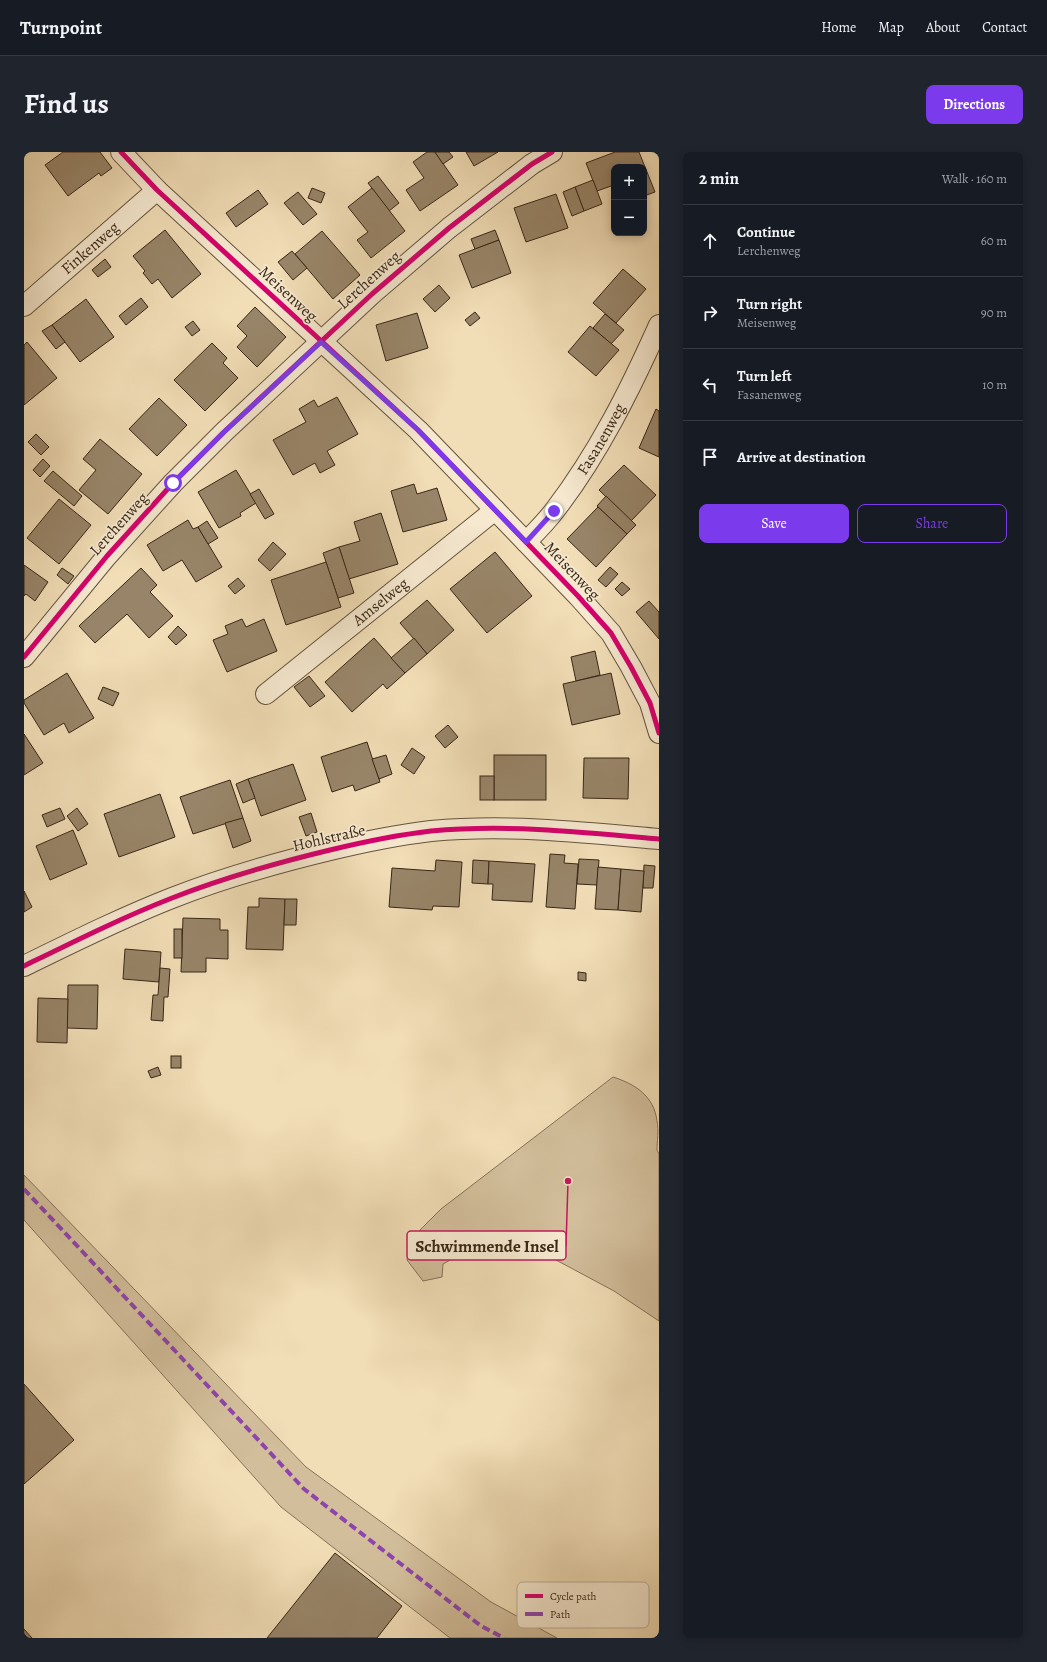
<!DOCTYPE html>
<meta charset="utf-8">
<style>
:root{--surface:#171b24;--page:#20242c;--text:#f1f3f6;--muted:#9ea1a6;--line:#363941;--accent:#7c3aed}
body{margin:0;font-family:Alegreya,serif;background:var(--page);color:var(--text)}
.controls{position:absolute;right:12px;top:12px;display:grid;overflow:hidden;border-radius:8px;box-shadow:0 2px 10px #0003}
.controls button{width:36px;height:36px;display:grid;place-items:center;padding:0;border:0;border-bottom:1px solid var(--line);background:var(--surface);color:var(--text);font:20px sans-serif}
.stop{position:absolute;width:12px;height:12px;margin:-9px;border:3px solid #7c3aed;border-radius:50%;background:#fff}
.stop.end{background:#7c3aed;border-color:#fff;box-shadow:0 1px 4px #0008}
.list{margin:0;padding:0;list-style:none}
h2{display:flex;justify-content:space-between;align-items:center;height:52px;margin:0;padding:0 16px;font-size:17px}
h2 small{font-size:13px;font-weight:400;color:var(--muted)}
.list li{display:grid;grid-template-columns:26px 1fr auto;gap:12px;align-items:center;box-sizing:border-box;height:72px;padding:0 16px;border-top:1px solid var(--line)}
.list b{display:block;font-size:15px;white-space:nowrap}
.list p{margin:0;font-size:13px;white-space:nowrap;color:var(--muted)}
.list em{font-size:13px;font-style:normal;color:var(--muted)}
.actions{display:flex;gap:8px;padding:12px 16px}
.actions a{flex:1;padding:9px 0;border:1px solid var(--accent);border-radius:8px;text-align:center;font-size:14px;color:var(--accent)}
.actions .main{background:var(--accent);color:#fff}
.icon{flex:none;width:22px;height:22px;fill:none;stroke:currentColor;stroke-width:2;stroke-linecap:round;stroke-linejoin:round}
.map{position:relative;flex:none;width:635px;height:1486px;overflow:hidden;border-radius:8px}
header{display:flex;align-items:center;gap:24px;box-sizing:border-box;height:56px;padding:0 20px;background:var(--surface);border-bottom:1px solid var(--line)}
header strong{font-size:19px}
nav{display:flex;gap:22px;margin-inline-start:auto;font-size:14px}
.intro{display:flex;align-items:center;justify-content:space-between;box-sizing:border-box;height:96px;padding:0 24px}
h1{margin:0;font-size:28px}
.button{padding:10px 18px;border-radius:8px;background:var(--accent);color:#fff;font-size:14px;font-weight:700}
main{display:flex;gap:24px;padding:0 24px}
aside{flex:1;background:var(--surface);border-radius:8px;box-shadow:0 2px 10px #0003}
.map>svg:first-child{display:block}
.green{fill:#d2be9b;stroke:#857258}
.building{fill:#988569;stroke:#382615}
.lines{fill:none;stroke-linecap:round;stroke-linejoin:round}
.minor-casing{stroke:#66543d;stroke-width:22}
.minor{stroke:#f6e9d0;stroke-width:20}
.quiet{stroke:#8e44ad;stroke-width:4;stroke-dasharray:8 4;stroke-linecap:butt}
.cycleway-casing{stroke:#f6e9d0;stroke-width:8}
.cycleway{stroke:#d6006c;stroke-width:5}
.route{stroke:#7c3aed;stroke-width:5}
.labels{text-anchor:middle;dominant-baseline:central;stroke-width:3.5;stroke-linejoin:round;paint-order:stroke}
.street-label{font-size:16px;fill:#382615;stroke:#f6e9d0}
.key{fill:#f6e9d0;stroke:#bdae98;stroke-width:1}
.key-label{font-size:11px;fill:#382615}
.leader{fill:none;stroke:#c2185b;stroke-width:1.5}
.callout-dot{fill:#c2185b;stroke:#f6e9d0;stroke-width:1.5}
.callout{fill:#f6e9d0;stroke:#c2185b;stroke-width:1.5}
.callout-label{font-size:17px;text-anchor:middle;font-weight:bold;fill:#382615}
</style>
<header>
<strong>Turnpoint</strong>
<nav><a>Home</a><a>Map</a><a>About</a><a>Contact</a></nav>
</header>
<div class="intro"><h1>Find us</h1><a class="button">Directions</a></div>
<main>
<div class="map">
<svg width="635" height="1486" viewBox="0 0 635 1486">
<rect width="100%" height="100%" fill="#f1ddb6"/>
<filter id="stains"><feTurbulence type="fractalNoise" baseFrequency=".005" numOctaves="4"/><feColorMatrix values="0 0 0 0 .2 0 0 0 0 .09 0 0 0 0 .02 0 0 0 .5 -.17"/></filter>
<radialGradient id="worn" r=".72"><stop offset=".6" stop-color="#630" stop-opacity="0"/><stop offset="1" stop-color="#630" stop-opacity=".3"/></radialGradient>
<g class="green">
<path d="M589,925C611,932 630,944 633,969C635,979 633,989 633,998L635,1002V1169L590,1139L519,1101L483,1089L454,1093L419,1112L418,1125L399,1129L383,1108L387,1087L417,1057Z"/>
<polygon points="0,1023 282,1315 467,1450 533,1486 426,1486 257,1355 0,1068"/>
</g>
<g class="building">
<polygon points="39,0 76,0 88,16 77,24 75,21 44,44 21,13"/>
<polygon points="403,0 411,0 434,33 396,59 382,38 400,26 389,10"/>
<polygon points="411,0 425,0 429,5 419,12"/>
<polygon points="442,0 474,0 450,14"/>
<polygon points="591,0 615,0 631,40 620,44 620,15 590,15 590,33 573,39 562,11"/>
<polygon points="354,24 375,51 365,59 344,31"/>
<polygon points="569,28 578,52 560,59 551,35"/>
<polygon points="551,35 560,59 548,64 539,40"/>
<polygon points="288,36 301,41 297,51 284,46"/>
<polygon points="348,36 381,79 347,106 333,88 344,80 324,55"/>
<polygon points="234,38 244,52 212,75 202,61"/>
<polygon points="274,40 293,62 279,73 260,51"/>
<polygon points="532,42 544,76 502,90 490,56"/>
<polygon points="141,78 177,122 148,146 134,127 128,132 119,121 121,119 109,104"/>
<polygon points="471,78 475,88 451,97 447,87"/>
<polygon points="298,79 336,123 309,147 271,102"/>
<polygon points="475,88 487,121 448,136 435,103"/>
<polygon points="268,99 283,116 269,128 254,110"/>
<polygon points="81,107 87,115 74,125 68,118"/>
<polygon points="599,117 622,137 592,171 569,151"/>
<polygon points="415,133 426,146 411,160 399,147"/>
<polygon points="117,146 124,155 102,173 95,164"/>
<polygon points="62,147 90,185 56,210 28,173"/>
<polygon points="231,155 262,185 233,215 213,195 223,184 213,174"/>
<polygon points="451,160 456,166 446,174 441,168"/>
<polygon points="393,161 404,196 362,209 352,173"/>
<polygon points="581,162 600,178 587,192 569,176"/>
<polygon points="169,169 176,178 168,184 161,175"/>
<polygon points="28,173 41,190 32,197 18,179"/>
<polygon points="566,174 595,198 572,224 544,200"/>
<polygon points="3,190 33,226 0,253 0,193"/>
<polygon points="188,191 203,206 199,211 214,226 181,259 150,228"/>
<polygon points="313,245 334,282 303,299 311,313 296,321 291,311 269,323 249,288 282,270 275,257 290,248 294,255"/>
<polygon points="135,246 163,273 133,304 105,277"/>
<polygon points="632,257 635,259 635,305 615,296"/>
<polygon points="12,282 25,295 17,303 4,290"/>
<polygon points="76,287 118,322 84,362 55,338 72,318 59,307"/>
<polygon points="19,307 26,314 16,325 9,318"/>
<polygon points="600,313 632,343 607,369 575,338"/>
<polygon points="212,318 232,351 216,361 217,364 195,376 174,340"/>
<polygon points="29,319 58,344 50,354 20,329"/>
<polygon points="390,332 393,342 413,336 423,368 379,380 367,339"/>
<polygon points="235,337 250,362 241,367 226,342"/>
<polygon points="582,344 612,373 603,382 573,354"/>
<polygon points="35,347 67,373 35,412 3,386"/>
<polygon points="574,355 603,382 572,415 543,387"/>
<polygon points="357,361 374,412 325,427 315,395 336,389 330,370"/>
<polygon points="164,368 169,377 174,375 198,415 172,430 158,408 139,419 123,393"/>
<polygon points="183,369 194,386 184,392 174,375"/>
<polygon points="249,390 262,402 246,419 234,408"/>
<polygon points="315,395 330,441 314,446 299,401"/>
<polygon points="471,400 508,444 463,481 426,437"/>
<polygon points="302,410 317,455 262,473 247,428"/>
<polygon points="0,413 24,430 11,449 2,442 0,444"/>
<polygon points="586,415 594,422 582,435 574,428"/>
<polygon points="38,416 50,424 44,432 33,423"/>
<polygon points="117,416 133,433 126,440 149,464 125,486 103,462 71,491 55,474"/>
<polygon points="214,426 221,434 211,442 204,434"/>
<polygon points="598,430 606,437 598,444 591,437"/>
<polygon points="403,448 430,478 403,502 376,471"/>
<polygon points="625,449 635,460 635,487 612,460"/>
<polygon points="218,467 222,475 240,467 253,499 203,520 189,488 204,482 201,474"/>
<polygon points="154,474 163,483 152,493 144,485"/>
<polygon points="350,486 381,521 363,537 359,532 328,560 301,530"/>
<polygon points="390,486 403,502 381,521 367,506"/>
<polygon points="571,499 576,523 552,529 547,505"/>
<polygon points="43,521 70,566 45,581 40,571 20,583 0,551 0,548"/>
<polygon points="587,521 596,562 548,573 539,532"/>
<polygon points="285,524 301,544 286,555 270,535"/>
<polygon points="79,535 95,541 89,554 74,547"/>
<polygon points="424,573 434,585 421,596 411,584"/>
<polygon points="0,582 19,611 0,623"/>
<polygon points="343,590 356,630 331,639 329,633 308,640 297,605"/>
<polygon points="388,596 401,605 390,622 377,613"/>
<polygon points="362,603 368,622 355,627 348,607"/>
<rect x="470" y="603" width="52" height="45"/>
<polygon points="560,606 605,606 604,647 559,646"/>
<polygon points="269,612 282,648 237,664 224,627"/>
<rect x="456" y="624" width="14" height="24"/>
<polygon points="224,627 231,646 219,651 212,632"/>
<polygon points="206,628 219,666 169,682 156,645"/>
<polygon points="136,642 151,685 95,705 80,662"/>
<polygon points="36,656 41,667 23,675 18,663"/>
<polygon points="53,656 64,672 54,679 43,664"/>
<polygon points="287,661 293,680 282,684 275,665"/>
<polygon points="219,666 227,689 209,696 201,671"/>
<polygon points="49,678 63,712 26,728 12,694"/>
<polygon points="526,702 541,703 540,711 554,712 551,757 522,755"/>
<polygon points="555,707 575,708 573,733 553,732"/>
<polygon points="412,708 438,710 435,755 409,754 408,758 365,755 368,716 411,719"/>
<polygon points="449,708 465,709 464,732 448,731"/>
<polygon points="465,709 511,712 508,750 468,748 469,732 464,732"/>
<polygon points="620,713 631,714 629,736 619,736"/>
<polygon points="574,715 597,717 594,758 571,757"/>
<polygon points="597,717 620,719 617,760 594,758"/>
<polygon points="0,739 8,755 0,760"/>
<polygon points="235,746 261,747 259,798 222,797 224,755 235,755"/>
<polygon points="261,747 273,747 272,773 260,773"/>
<polygon points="159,766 196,767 196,778 204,778 204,807 182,806 182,820 157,820"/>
<rect x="150" y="777" width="8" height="29"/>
<polygon points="101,797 137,800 135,830 99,827"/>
<polygon points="136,816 146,817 144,845 140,845 139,869 127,868 129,843 134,843"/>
<polygon points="554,820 562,821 562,829 554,828"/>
<polygon points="44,833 74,833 73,877 43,876"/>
<polygon points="14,846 44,847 43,891 13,890"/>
<rect x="147" y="904" width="10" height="12"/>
<polygon points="134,915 137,923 127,926 124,919"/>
<polygon points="0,1232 50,1288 0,1332"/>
<polygon points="311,1401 378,1454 353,1486 243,1486"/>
<polygon points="0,1477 8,1486 0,1486"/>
</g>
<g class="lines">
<defs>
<g id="minor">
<polyline points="97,0 133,38 394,278 554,444 587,481 607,515 626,551 635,581"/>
<path id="s1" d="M0,154L133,38"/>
<path id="s2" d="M502,390C512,380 522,370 531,358C574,302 606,238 635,173"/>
<polyline points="0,505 83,404 149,331 200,280 348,142 425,76 508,12 528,0"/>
<path id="s3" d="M242,542L471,358"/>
<path d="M0,814C49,790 97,766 148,746C199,726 252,711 306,698C339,690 373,683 407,679C483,672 559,680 635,687"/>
</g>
</defs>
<use href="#minor" class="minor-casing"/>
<use href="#minor" class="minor"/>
<polyline class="quiet" points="0,1037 280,1337 457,1474 480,1486"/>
<defs>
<g id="cycleway">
<polyline points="97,0 133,38 394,278 554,444 587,481 607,515 626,551 635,581"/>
<polyline points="0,505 83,404 149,331 200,280 348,142 425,76 508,12 528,0"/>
<path d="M0,814C49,790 97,766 148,746C199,726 252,711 306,698C339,690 373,683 407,679C483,672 559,680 635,687"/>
</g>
</defs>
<use href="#cycleway" class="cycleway-casing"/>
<use href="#cycleway" class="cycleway"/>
</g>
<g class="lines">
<polyline class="route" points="149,331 200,280 297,190 394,278 502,390 530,359"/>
</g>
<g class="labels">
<g class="street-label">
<text stroke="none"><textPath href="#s1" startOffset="88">Finkenweg</textPath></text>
<text transform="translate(345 128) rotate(-42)">Lerchenweg</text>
<text transform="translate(264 142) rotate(43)">Meisenweg</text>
<text stroke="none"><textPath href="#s2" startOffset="128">Fasanenweg</textPath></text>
<text transform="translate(95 372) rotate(-48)">Lerchenweg</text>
<text transform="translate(548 419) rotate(47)">Meisenweg</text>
<text stroke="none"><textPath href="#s3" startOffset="147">Amselweg</textPath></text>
<text transform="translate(305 686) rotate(-13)">Hohlstraße</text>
</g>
</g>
<rect x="493" y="1430" width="132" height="46" rx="6" class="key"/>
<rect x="501" y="1442" width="18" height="4" fill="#d6006c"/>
<rect x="501" y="1460" width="18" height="4" fill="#8e44ad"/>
<g class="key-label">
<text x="526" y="1448">Cycle path</text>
<text x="526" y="1466">Path</text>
</g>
<path class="leader" d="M544 1029L542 1094"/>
<circle class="callout-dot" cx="544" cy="1029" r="4"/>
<rect class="callout" x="383" y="1079" width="159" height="29" rx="4"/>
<g class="callout-label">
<text x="463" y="1100">Schwimmende Insel</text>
</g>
<rect width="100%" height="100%" filter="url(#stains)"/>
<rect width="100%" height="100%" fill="url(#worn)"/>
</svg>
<div class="controls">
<button>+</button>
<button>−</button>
</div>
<div class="stop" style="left:149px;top:331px"></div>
<div class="stop end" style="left:530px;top:359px"></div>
</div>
<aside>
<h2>2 min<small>Walk · 160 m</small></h2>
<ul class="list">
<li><svg class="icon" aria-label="ahead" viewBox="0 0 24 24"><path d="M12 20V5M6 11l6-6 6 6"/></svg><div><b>Continue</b><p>Lerchenweg</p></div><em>60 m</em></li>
<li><svg class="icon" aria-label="right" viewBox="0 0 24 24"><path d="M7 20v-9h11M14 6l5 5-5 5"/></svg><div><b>Turn right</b><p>Meisenweg</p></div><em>90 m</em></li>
<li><svg class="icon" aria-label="left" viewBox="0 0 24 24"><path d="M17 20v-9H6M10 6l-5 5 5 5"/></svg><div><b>Turn left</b><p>Fasanenweg</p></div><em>10 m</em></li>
<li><svg class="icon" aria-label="arrive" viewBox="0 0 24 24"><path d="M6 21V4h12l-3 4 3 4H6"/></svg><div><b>Arrive at destination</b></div></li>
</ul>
<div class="actions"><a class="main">Save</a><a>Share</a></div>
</aside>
</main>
